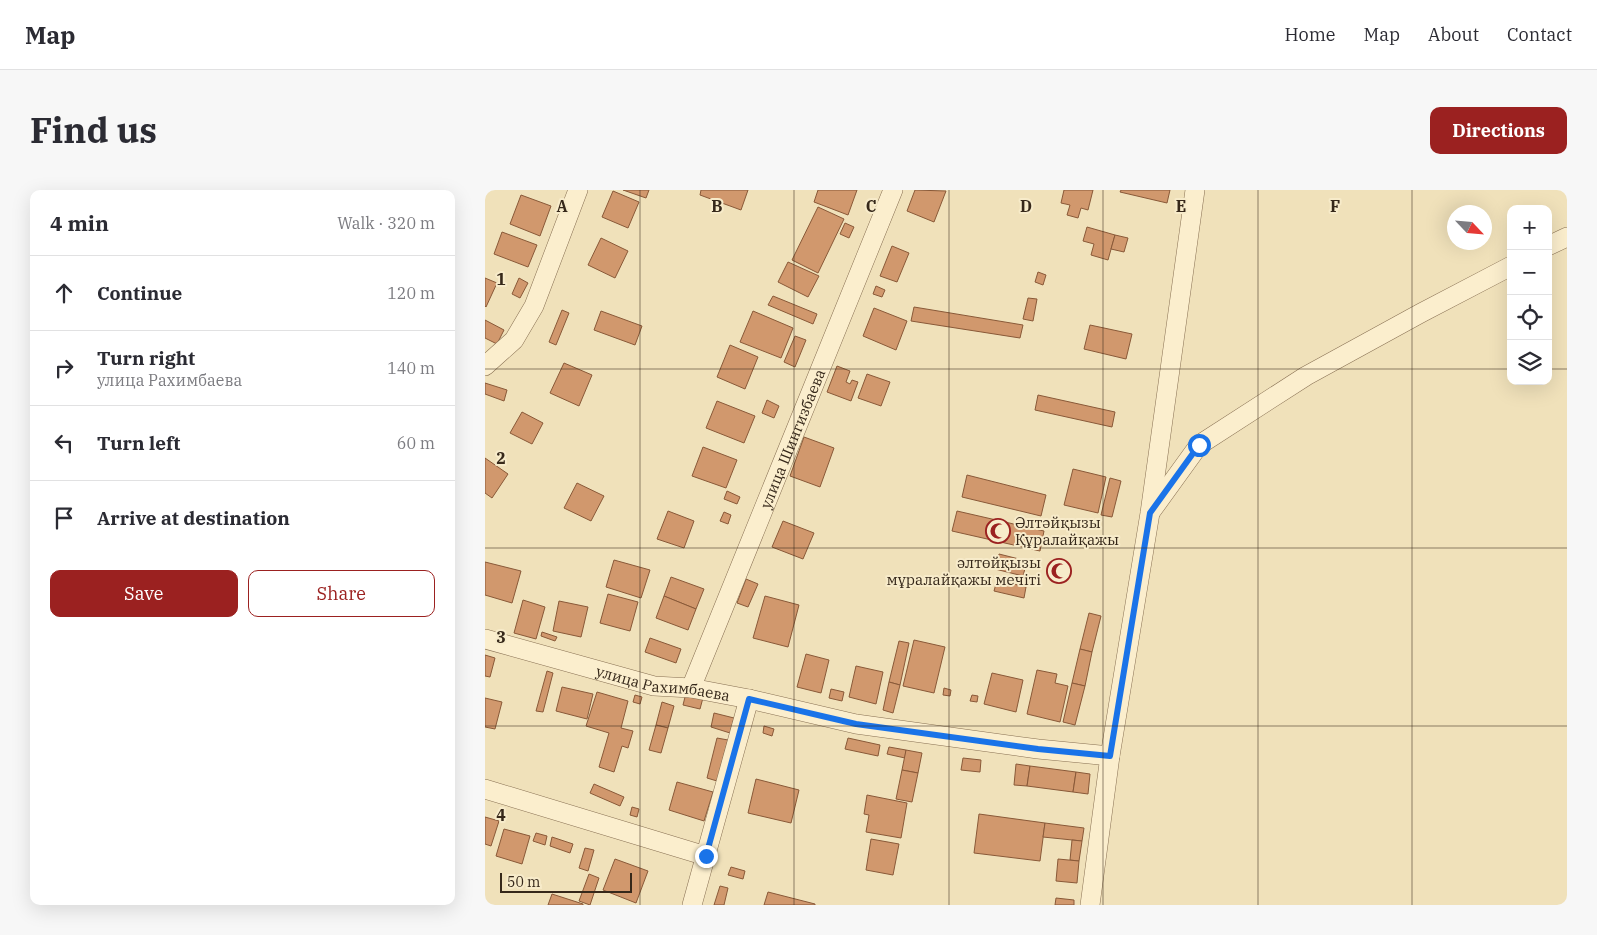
<!DOCTYPE html>
<meta charset="utf-8">
<style>
:root{--surface:#fff;--page:#f7f7f7;--text:#2b2b33;--muted:#7c7c81;--line:#e1e1e2;--accent:#9b2120}
body{margin:0;font-family:"IBM Plex Serif",serif;background:var(--page);color:var(--text)}
.controls{position:absolute;right:15px;top:15px;display:grid;overflow:hidden;border-radius:10px;box-shadow:0 5px 20px #0002}
.controls button{width:45px;height:45px;display:grid;place-items:center;padding:0;border:0;border-bottom:1px solid var(--line);background:var(--surface);color:var(--text);font:25px sans-serif}
.compass{position:absolute;left:962px;top:15px;width:45px;height:45px;border-radius:50%;background:var(--surface);box-shadow:0 5px 20px #0002;rotate:116deg}
.scale{position:absolute;left:15px;bottom:12px;width:132px;box-sizing:border-box;padding-left:5px;border:2px solid #36281a;border-top:0;font-size:14px;line-height:18px;white-space:nowrap;color:#36281a;-webkit-text-stroke:4px #f7ebca;paint-order:stroke}
.stop{position:absolute;width:15px;height:15px;margin:-11px;border:4px solid #1a73e8;border-radius:50%;background:#fff}
.stop.end{background:#1a73e8;border-color:#fff;box-shadow:0 1px 5px #0008}
.list{margin:0;padding:0;list-style:none}
h2{display:flex;justify-content:space-between;align-items:center;height:65px;margin:0;padding:0 20px;font-size:21px}
h2 small{font-size:16px;font-weight:400;color:var(--muted)}
.list li{display:grid;grid-template-columns:32px 1fr auto;gap:15px;align-items:center;box-sizing:border-box;height:75px;padding:0 20px;border-top:1px solid var(--line)}
.list b{display:block;font-size:19px;white-space:nowrap}
.list p{margin:0;font-size:16px;white-space:nowrap;color:var(--muted)}
.list em{font-size:16px;font-style:normal;color:var(--muted)}
.actions{display:flex;gap:10px;padding:15px 20px}
.actions a{flex:1;padding:11px 0;border:1px solid var(--accent);border-radius:10px;text-align:center;font-size:18px;color:var(--accent)}
.actions .main{background:var(--accent);color:#fff}
.icon{flex:none;width:28px;height:28px;fill:none;stroke:currentColor;stroke-width:2;stroke-linecap:round;stroke-linejoin:round}
.map{position:relative;flex:none;width:1082px;height:715px;overflow:hidden;border-radius:10px}
header{display:flex;align-items:center;gap:30px;box-sizing:border-box;height:70px;padding:0 25px;background:var(--surface);border-bottom:1px solid var(--line)}
header strong{font-size:24px}
nav{display:flex;gap:28px;margin-inline-start:auto;font-size:18px}
.intro{display:flex;align-items:center;justify-content:space-between;box-sizing:border-box;height:120px;padding:0 30px}
h1{margin:0;font-size:35px}
.button{padding:12px 22px;border-radius:10px;background:var(--accent);color:#fff;font-size:18px;font-weight:700}
main{display:flex;gap:30px;padding:0 30px}
aside{flex:1;background:var(--surface);border-radius:10px;box-shadow:0 5px 20px #0002}
.map>svg:first-child{display:block}
.building{fill:#d1986d;stroke:#895938}
.lines{fill:none;stroke-linecap:round;stroke-linejoin:round}
.street-casing{stroke:#887053;stroke-width:20}
.street{stroke:#fbeecd;stroke-width:19}
.route{stroke:#1a73e8;stroke-width:6}
.grid{fill:none;stroke:#36281a;stroke-width:1;stroke-opacity:0.55}
.labels{text-anchor:middle;dominant-baseline:central;stroke-width:4;stroke-linejoin:round;paint-order:stroke}
.street-label{font-size:15px;fill:#36281a;stroke:#f7ebca}
.poi-label{font-size:15px;fill:#36281a;stroke:#f7ebca;text-anchor:start}
.grid-label{font-size:16px;text-anchor:middle;font-weight:bold;fill:#36281a;stroke:#f7ebca;stroke-width:4;stroke-linejoin:round;paint-order:stroke}
</style>
<header>
<strong>Map</strong>
<nav><a>Home</a><a>Map</a><a>About</a><a>Contact</a></nav>
</header>
<div class="intro"><h1>Find us</h1><a class="button">Directions</a></div>
<main>
<aside>
<h2>4 min<small>Walk · 320 m</small></h2>
<ul class="list">
<li><svg class="icon" aria-label="ahead" viewBox="0 0 24 24"><path d="M12 20V5M6 11l6-6 6 6"/></svg><div><b>Continue</b></div><em>120 m</em></li>
<li><svg class="icon" aria-label="right" viewBox="0 0 24 24"><path d="M7 20v-9h11M14 6l5 5-5 5"/></svg><div><b>Turn right</b><p>улица Рахимбаева</p></div><em>140 m</em></li>
<li><svg class="icon" aria-label="left" viewBox="0 0 24 24"><path d="M17 20v-9H6M10 6l-5 5 5 5"/></svg><div><b>Turn left</b></div><em>60 m</em></li>
<li><svg class="icon" aria-label="arrive" viewBox="0 0 24 24"><path d="M6 21V4h12l-3 4 3 4H6"/></svg><div><b>Arrive at destination</b></div></li>
</ul>
<div class="actions"><a class="main">Save</a><a>Share</a></div>
</aside>
<div class="map">
<svg width="1082" height="715" viewBox="0 0 1082 715">
<rect width="100%" height="100%" fill="#f0e1ba"/>
<g class="building">
<polygon points="138,0 164,0 161,8"/>
<polygon points="216,0 263,0 256,20 215,5"/>
<polygon points="333,0 372,0 363,25 329,12"/>
<polygon points="430,0 461,1 449,32 422,21"/>
<polygon points="579,0 608,0 603,20 596,18 593,28 582,25 585,15 576,13"/>
<polygon points="636,0 685,0 682,13 635,2"/>
<polygon points="128,1 154,12 143,38 117,27"/>
<polygon points="36,5 66,16 55,46 25,34"/>
<polygon points="333,17 359,29 333,83 307,70"/>
<polygon points="360,33 369,37 364,48 355,44"/>
<polygon points="602,37 630,45 623,70 606,65 609,54 598,51"/>
<polygon points="17,42 52,55 43,77 9,64"/>
<polygon points="630,45 643,48 639,62 626,59"/>
<polygon points="116,48 143,61 130,88 103,75"/>
<polygon points="407,56 424,63 412,92 395,86"/>
<polygon points="303,72 334,86 323,107 293,92"/>
<polygon points="553,82 561,85 558,95 550,92"/>
<polygon points="0,88 12,93 1,117 0,116"/>
<polygon points="34,88 43,93 35,108 27,104"/>
<polygon points="391,96 400,100 397,107 388,104"/>
<polygon points="288,106 332,124 328,134 283,115"/>
<polygon points="543,108 552,109 548,131 538,129"/>
<polygon points="429,117 538,135 535,148 426,131"/>
<polygon points="389,118 422,131 411,160 378,146"/>
<polygon points="77,120 84,123 71,155 64,152"/>
<polygon points="116,121 157,136 150,155 109,140"/>
<polygon points="268,121 308,138 296,168 255,152"/>
<polygon points="0,130 19,140 12,154 0,148"/>
<polygon points="605,135 647,144 641,169 599,159"/>
<polygon points="310,146 321,150 310,177 299,172"/>
<polygon points="245,155 273,167 260,199 232,187"/>
<polygon points="79,173 107,185 94,216 65,203"/>
<polygon points="352,176 365,181 361,192 365,194 367,190 373,192 366,211 342,202"/>
<polygon points="382,184 405,192 396,216 373,208"/>
<polygon points="0,193 22,200 19,211 0,204"/>
<polygon points="553,205 630,222 627,237 550,220"/>
<polygon points="282,210 294,216 289,228 277,223"/>
<polygon points="232,211 270,226 259,253 221,238"/>
<polygon points="37,222 58,233 47,254 25,243"/>
<polygon points="319,247 349,258 335,297 305,286"/>
<polygon points="218,257 252,270 241,298 207,286"/>
<polygon points="0,268 23,284 7,308 0,303"/>
<polygon points="588,279 621,287 613,323 579,315"/>
<polygon points="482,285 561,305 556,326 477,307"/>
<polygon points="625,288 636,291 627,327 616,325"/>
<polygon points="92,293 119,306 106,331 79,318"/>
<polygon points="242,301 255,307 252,314 239,309"/>
<polygon points="183,321 209,331 199,358 172,349"/>
<polygon points="472,321 559,341 555,361 467,341"/>
<polygon points="239,322 246,325 243,334 235,331"/>
<polygon points="298,331 329,343 318,369 287,357"/>
<polygon points="514,364 542,371 538,386 510,379"/>
<polygon points="129,370 165,380 156,408 121,397"/>
<polygon points="0,372 36,381 27,413 0,405"/>
<polygon points="186,387 219,399 211,419 179,406"/>
<polygon points="261,389 273,394 263,417 252,413"/>
<polygon points="512,390 541,397 539,408 509,401"/>
<polygon points="123,404 153,412 145,441 115,433"/>
<polygon points="179,406 211,419 203,440 171,428"/>
<polygon points="280,406 314,415 303,457 268,448"/>
<polygon points="38,410 60,417 51,449 29,443"/>
<polygon points="74,411 103,417 96,447 68,441"/>
<polygon points="604,423 616,426 607,462 595,459"/>
<polygon points="57,442 72,447 70,451 56,446"/>
<polygon points="165,448 196,459 191,473 160,462"/>
<polygon points="429,450 460,457 449,503 418,496"/>
<polygon points="414,451 424,453 415,495 404,492"/>
<polygon points="595,459 607,462 600,496 587,493"/>
<polygon points="321,464 344,470 336,503 312,497"/>
<polygon points="0,465 10,468 5,487 0,486"/>
<polygon points="371,476 398,482 391,514 364,507"/>
<polygon points="552,480 572,484 570,493 583,496 575,532 542,524"/>
<polygon points="62,481 68,483 58,522 51,521"/>
<polygon points="507,483 538,490 531,522 499,514"/>
<polygon points="404,492 415,495 408,523 398,520"/>
<polygon points="587,493 600,496 590,535 578,532"/>
<polygon points="77,497 108,504 102,529 71,521"/>
<polygon points="459,498 466,500 465,506 458,505"/>
<polygon points="202,499 219,504 215,519 198,515"/>
<polygon points="346,499 359,502 357,511 344,508"/>
<polygon points="112,502 143,511 136,538 148,541 143,558 137,556 129,582 114,577 124,543 101,536"/>
<polygon points="150,505 157,507 155,514 148,512"/>
<polygon points="487,505 493,506 492,512 485,511"/>
<polygon points="0,508 17,512 10,539 0,537"/>
<polygon points="177,512 189,516 183,538 171,535"/>
<polygon points="229,523 249,528 245,543 226,537"/>
<polygon points="171,535 183,538 176,563 164,560"/>
<polygon points="279,536 289,539 287,546 278,543"/>
<polygon points="232,548 243,550 232,591 222,588"/>
<polygon points="363,548 395,555 393,566 360,559"/>
<polygon points="404,557 421,560 420,568 402,564"/>
<polygon points="421,560 437,563 433,583 417,580"/>
<polygon points="478,568 496,570 495,582 476,580"/>
<polygon points="531,574 545,576 542,596 529,595"/>
<polygon points="545,576 591,582 588,602 542,596"/>
<polygon points="417,580 433,583 427,612 411,609"/>
<polygon points="591,582 605,584 603,604 588,602"/>
<polygon points="271,589 314,600 306,633 263,623"/>
<polygon points="192,592 228,602 219,631 184,620"/>
<polygon points="109,594 139,607 135,616 105,603"/>
<polygon points="382,605 422,613 416,648 381,642 384,625 379,624"/>
<polygon points="147,617 154,619 152,627 145,625"/>
<polygon points="494,624 560,633 555,671 489,663"/>
<polygon points="0,627 14,631 6,656 0,654"/>
<polygon points="560,633 599,638 597,651 558,647"/>
<polygon points="19,639 45,646 37,674 11,666"/>
<polygon points="51,643 62,646 60,655 48,651"/>
<polygon points="67,647 88,654 85,663 65,656"/>
<polygon points="386,649 414,654 408,685 381,680"/>
<polygon points="587,650 597,651 594,671 585,670"/>
<polygon points="100,658 109,660 103,681 94,678"/>
<polygon points="130,669 163,681 151,713 118,700"/>
<polygon points="573,669 594,671 592,693 571,691"/>
<polygon points="246,677 260,681 258,689 243,685"/>
<polygon points="104,684 114,688 105,715 94,711"/>
<polygon points="235,696 243,698 239,715 229,715"/>
<polygon points="283,702 330,714 330,715 279,715"/>
<polygon points="67,704 98,714 98,715 63,715"/>
<polygon points="571,708 589,710 589,715 570,715"/>
</g>
<g class="lines">
<defs>
<g id="street">
<polyline points="1063,56 1082,47"/>
<polyline points="0,176 29,150 49,116 93,0"/>
<polyline points="667,320 714,255 821,186 936,123 1026,76"/>
<path id="s1" d="M0,449L169,496L206,498L264,509L371,534L553,559L625,566"/>
<path id="s2" d="M206,498L408,0"/>
<polyline points="0,599 221,666"/>
<polyline points="207,715 264,509"/>
<polyline points="605,715 625,566 665,323 710,0"/>
</g>
</defs>
<use href="#street" class="street-casing"/>
<use href="#street" class="street"/>
</g>
<g class="lines">
<polyline class="route" points="221,666 264,509 371,534 553,559 625,566 665,323 714,255"/>
</g>
<path class="grid" d="M155,0V715M309,0V715M464,0V715M618,0V715M773,0V715M927,0V715M0,179H1026M1063,179H1082M0,358H1082M0,536H1082"/>
<defs>
<symbol id="mosque-ring" viewBox="-11 -11 22 22"><circle r="9.5" fill="#f7ebca" stroke="#9b2120" stroke-width="1.5"/><path d="M3.5-4.9A6 6 0 1 0 3.5 4.9A5 5 0 1 1 3.5-4.9Z" fill="#9b2120"/></symbol>
</defs>
<g fill-rule="evenodd">
<use href="#mosque-ring" x="499" y="327" width="28" height="28"/>
<use href="#mosque-ring" x="560" y="367" width="28" height="28"/>
</g>
<g class="labels">
<g class="street-label">
<text stroke="none"><textPath href="#s2" startOffset="269">улица Шингизбаева</textPath></text>
<text stroke="none"><textPath href="#s1" startOffset="184">улица Рахимбаева</textPath></text>
</g>
<g class="poi-label">
<text x="530" y="332">Әлтәйқызы<tspan x="530" dy="17">Құралайқажы</tspan></text>
<text x="556" y="372" text-anchor="end">әлтөйқызы<tspan x="556" dy="17">мұралайқажы мечіті</tspan></text>
</g>
</g>
<g class="grid-label">
<text x="77" y="22">A</text>
<text x="232" y="22">B</text>
<text x="386" y="22">C</text>
<text x="541" y="22">D</text>
<text x="696" y="22">E</text>
<text x="850" y="22">F</text>
<text x="16" y="95">1</text>
<text x="16" y="274">2</text>
<text x="16" y="453">3</text>
<text x="16" y="631">4</text>
</g>
</svg>
<div class="controls">
<button>+</button>
<button>−</button>
<button><svg class="icon" aria-label="locate" viewBox="0 0 24 24"><circle cx="12" cy="12" r="6"/><path d="M12 2v4M12 18v4M2 12h4M18 12h4"/></svg></button>
<button><svg class="icon" aria-label="layers" viewBox="0 0 24 24"><path d="M12 4l9 5-9 5-9-5zM3 14l9 5 9-5"/></svg></button>
</div>
<svg class="compass" viewBox="-18 -18 36 36"><path d="M0-13l5 13h-10z" fill="#e53935"/><path d="M0 13l5-13h-10z" fill="#7c7c81"/></svg>
<div class="scale">50 m</div>
<div class="stop" style="left:714px;top:255px"></div>
<div class="stop end" style="left:221px;top:666px"></div>
</div>
</main>
